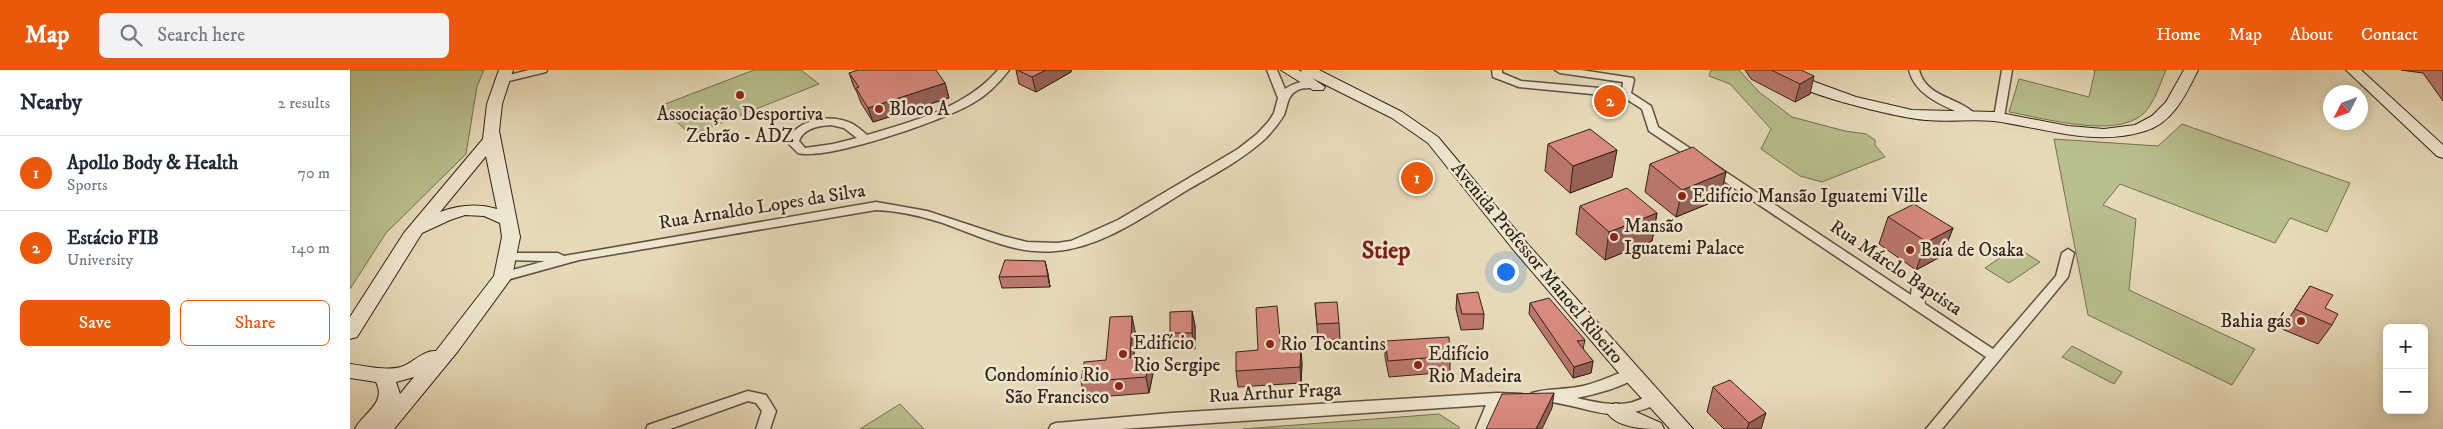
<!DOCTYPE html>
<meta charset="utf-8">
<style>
:root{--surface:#fff;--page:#f2f2f3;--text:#1f2937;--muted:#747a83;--line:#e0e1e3;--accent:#ea580c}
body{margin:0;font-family:"IM FELL DW Pica",serif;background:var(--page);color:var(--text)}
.controls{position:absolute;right:15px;bottom:15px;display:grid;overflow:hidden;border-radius:8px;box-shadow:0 2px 12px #0003}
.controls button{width:45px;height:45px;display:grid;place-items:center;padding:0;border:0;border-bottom:1px solid var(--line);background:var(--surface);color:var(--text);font:25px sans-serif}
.compass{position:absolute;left:1973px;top:15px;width:45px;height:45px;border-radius:50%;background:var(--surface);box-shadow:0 2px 12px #0003;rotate:228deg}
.you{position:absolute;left:1155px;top:201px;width:18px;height:18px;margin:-12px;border:4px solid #fff;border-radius:50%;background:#1a73e8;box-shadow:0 0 0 8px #1a73e833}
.badge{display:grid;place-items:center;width:32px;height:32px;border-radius:50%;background:var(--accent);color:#fff;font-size:16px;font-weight:700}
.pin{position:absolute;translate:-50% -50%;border:2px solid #fff;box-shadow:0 1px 5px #0006}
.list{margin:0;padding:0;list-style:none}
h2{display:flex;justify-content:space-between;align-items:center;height:65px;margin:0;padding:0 20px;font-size:21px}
h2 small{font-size:16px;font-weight:400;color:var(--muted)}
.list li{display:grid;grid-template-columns:32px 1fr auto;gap:15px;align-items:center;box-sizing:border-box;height:75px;padding:0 20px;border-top:1px solid var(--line)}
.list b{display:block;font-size:19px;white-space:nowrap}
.list p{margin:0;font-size:16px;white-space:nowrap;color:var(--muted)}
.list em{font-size:16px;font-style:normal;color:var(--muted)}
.actions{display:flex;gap:10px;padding:15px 20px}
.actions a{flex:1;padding:11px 0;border:1px solid var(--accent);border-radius:8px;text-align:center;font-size:18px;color:var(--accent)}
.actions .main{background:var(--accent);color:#fff}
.icon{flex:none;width:28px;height:28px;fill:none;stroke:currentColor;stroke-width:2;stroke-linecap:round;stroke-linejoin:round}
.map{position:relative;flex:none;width:2093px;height:359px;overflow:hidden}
header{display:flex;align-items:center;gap:30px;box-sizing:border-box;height:70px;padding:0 25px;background:var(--accent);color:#fff}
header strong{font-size:24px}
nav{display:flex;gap:28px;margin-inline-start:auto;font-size:18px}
.search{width:350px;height:45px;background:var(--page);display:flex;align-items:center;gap:12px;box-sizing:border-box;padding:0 18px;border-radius:8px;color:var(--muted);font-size:19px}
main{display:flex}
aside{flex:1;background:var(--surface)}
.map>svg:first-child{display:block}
.green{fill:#b8be8c;stroke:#767054}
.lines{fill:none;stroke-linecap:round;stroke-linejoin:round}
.street-casing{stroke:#605042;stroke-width:3}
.secondary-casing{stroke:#33231b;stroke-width:2}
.street{fill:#efe6d0;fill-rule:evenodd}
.secondary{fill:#efe6d0;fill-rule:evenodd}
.wall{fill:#ba776c;stroke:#33231b}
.shaded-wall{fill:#976158;stroke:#33231b}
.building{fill:#d88a7e;stroke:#33231b}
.poi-dot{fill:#8f2418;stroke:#efe6d0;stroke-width:2}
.labels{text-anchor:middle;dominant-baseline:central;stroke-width:5;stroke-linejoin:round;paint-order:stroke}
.poi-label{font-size:19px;fill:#33231b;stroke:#efe6d0;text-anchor:start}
.street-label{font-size:19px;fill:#33231b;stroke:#efe6d0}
.district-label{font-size:24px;font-weight:bold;fill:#7a1f14;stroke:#efe6d0}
</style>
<header>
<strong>Map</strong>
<div class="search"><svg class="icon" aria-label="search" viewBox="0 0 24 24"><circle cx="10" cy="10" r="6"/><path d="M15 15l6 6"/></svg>Search here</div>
<nav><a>Home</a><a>Map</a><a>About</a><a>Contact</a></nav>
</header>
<main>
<aside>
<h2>Nearby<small>2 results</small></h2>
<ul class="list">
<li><span class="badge">1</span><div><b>Apollo Body &amp; Health</b><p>Sports</p></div><em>70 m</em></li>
<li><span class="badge">2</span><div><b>Estácio FIB</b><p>University</p></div><em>140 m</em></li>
</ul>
<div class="actions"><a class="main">Save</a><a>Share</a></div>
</aside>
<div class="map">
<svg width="2093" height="359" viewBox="0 0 2093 359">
<rect width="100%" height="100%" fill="#e6d9b7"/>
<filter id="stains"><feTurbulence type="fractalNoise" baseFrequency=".004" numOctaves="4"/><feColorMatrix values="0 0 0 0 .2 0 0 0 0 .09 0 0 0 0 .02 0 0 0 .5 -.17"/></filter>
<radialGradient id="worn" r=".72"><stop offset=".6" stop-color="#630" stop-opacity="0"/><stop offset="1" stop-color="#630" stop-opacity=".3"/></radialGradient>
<g class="green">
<polygon points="0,0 134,0 127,16 116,84 36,163 0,219"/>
<polygon points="404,0 451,0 469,14 341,65 310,36"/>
<polygon points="1361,0 1389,0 1409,22 1442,47 1495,61 1516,64 1525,70 1525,75 1535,87 1472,112 1450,106 1411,79 1421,59 1380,14 1359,6"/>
<path d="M1743,0H1816C1810,14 1804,34 1793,44C1765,69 1694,48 1659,42L1669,9L1739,27L1745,1Z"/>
<polygon points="1832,54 2000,113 1977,162 1940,148 1925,173 1770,114 1753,135 1786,149 1779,220 1905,279 1882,315 1738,245 1704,69 1808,76"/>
<polygon points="1666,177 1690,192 1659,213 1635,198"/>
<polygon points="1722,276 1772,302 1764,314 1712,287"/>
<polygon points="550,334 574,359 510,359"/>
<polygon points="1089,344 1109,357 1109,359 893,359"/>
</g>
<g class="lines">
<defs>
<g id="street">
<polygon points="179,0 197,0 196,2 151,13 146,10 147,8"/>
<path d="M648,0H659C649,13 637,25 623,33C595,50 477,91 448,83L437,72C446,50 477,44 498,52C505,54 511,60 517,65C564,51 615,38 648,0ZM481,55L494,58L507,68L483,74L455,78L449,71C454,58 468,56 481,55Z"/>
<path d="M917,0H927L935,19C944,13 959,8 968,15L967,17C960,19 954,17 948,20C937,25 938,35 934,45C929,53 922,62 915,69C893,89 865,104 839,119C799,143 754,177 706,181C666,185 629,166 593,153C571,146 549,141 526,140L229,190L153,211L147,207L148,204L195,191L154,190L152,187L158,183H208L214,186L526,132L577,141L653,166L677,172L707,173L721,171L768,150L888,79L907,64L919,51L924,43L928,28Z"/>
<polygon points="1142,0 1152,0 1152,3 1171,11 1272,20 1273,12 1210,3 1205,0 1231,0 1283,8 1284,10 1281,23 1301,36 1308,57 1561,225 1562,215 1572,215 1575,234 1643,279 1706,206 1712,183 1718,179 1724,183 1718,207 1592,359 1576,359 1636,287 1299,61 1292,39 1273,27 1169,17 1143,7"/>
<path d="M1559,0H1569C1576,28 1609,27 1625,44L1620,47L1616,46C1595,36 1565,26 1559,0Z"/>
<polygon points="1652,0 1662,0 1654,47 1649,50 1644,47"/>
<path d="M1281,299L1286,300L1288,304C1281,316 1241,325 1227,328C1244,332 1262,336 1279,333C1290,331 1300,322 1310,325L1312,329L1310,333C1261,355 1248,339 1201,332C1195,331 1188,333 1182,331L1180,327L1182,323C1198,318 1216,320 1233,316C1250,312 1265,304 1281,299Z"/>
<polygon points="398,321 416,325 426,341 420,359 406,359 412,341 406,333 398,331 320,359 296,359 298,355"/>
<polygon points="1147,323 1172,324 1174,328 1172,332 1151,334 1140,359 1126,359 1136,335 770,359 699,359 701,355 706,353 821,343"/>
</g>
<g id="secondary">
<path d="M149,0H163L152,34L149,61L170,167L162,207L108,281L44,359H5C13,343 37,333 26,312L0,308V294C16,296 35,301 51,297C63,293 73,280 86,281L144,206L152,167L150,153L134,146L115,145L100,150L72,163L7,267L0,269V247L54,163L133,69L137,34ZM136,86L147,139C127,133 109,135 90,142ZM64,307L50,324L46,312Z"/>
<polygon points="931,0 948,0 952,2 951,0 969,0 1052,42 1088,67 1174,170 1343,359 1320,359 1274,309 1162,178 1078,73 1042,48 962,8 975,17 973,20 963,20"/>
<path d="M1422,0H1440L1465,12L1506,27L1562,40L1645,42L1718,56L1754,59L1785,55L1802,46L1816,32L1834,0H1848C1836,24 1823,53 1795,61C1744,77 1695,58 1644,51C1622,49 1599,52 1576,50C1548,48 1437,22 1422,0Z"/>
<polygon points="1996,0 2011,0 2093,75 2093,88 2087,86"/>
<path d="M1266,333L1311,353L1314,359C1296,359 1266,359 1256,341L1259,336Z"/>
</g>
</defs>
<use href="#street" class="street-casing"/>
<use href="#secondary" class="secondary-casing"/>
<use href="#street" class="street"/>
<use href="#secondary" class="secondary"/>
</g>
<g class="wall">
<polygon points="666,0 721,0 721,2 686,22 669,14"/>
<polygon points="1395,0 1451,0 1460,24 1445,32 1401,9"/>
<polygon points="2051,0 2093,0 2093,31 2073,3"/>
<polygon points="499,3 595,13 599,28 523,52 511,33 507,22 504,17"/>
<polygon points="1198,74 1262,107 1220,123 1195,101"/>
<polygon points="1300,94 1376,102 1370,129 1326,147 1295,122"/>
<polygon points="1230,136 1307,143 1302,171 1255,190 1226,164"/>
<polygon points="1538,147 1603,158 1592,186 1566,200 1529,174"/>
<polygon points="695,191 700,217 652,218 649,207"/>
<polygon points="1960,216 1975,238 1982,255 1968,274 1932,259"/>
<polygon points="1107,224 1134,244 1133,259 1111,260 1106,239"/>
<polygon points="965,233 989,253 990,269 968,270"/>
<polygon points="1180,233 1235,270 1233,279 1243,291 1241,303 1223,308 1179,244"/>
<polygon points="842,241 845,256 845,279 823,279 820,263"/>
<polygon points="785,261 784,288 800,287 803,303 799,323 735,328 731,312 756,290"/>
<polygon points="1035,271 1100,286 1100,302 1039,307 1035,287"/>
<polygon points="931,278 952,293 951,313 888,317 886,301"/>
<polygon points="1363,317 1411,359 1374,359 1357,342"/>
</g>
<g class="shaded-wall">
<polygon points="696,0 721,0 721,2 686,22 682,7"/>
<polygon points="1464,6 1460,24 1445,32 1450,14"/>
<polygon points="595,13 599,28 523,52 518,38"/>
<polygon points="1267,80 1262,107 1220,123 1223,96"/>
<polygon points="1376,102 1370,129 1326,147 1332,120"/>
<polygon points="1307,143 1302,171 1255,190 1259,162"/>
<polygon points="1603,158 1592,186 1566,200 1577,172"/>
<polygon points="695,191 698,203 700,217 698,206"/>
<polygon points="842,241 845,256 845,279 842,263"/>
<polygon points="782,246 785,261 783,304 780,288"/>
<polygon points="951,277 952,293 951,313 950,297"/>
<polygon points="800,287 803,303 799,323 796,307"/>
<polygon points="1243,291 1241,303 1223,308 1224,297"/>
<polygon points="1204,323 1202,338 1192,359 1186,359"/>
<polygon points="1416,343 1411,359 1397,359 1399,353"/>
</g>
<g class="building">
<polygon points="508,0 586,0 595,13 518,38 506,18 509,17 499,3"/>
<polygon points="667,0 696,0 682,7"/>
<polygon points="1421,0 1451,0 1464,6 1450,14"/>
<polygon points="1240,59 1267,80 1223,96 1198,74"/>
<polygon points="1343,77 1376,102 1332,120 1300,94"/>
<polygon points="1277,118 1307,143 1259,162 1230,136"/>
<polygon points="1564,134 1603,158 1577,172 1538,147"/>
<polygon points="655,190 695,191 698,206 649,207"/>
<polygon points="1960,216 1983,225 1975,238 1988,244 1982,255 1945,239"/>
<polygon points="1128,222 1134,244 1112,244 1107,224"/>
<polygon points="1199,228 1235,270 1227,271 1243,291 1224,297 1180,233"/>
<polygon points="987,232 989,253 967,254 965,233"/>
<polygon points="927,236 931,278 951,277 950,297 886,301 886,282 908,280 906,238"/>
<polygon points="842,241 842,263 820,263 820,242"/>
<polygon points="782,246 780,288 800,287 796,307 731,312 734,292 756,290 760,247"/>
<polygon points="1099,267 1100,286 1038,291 1035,271"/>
<polygon points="1380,310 1416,343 1399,353 1363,317"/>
<polygon points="1204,323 1186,359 1136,359 1152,324"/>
</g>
<g class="poi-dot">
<circle cx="390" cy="25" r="5"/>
<circle cx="529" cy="39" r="5"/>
<circle cx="1332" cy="126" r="5"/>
<circle cx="1264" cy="167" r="5"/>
<circle cx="1560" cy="180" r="5"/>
<circle cx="1951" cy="251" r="5"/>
<circle cx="920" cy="274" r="5"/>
<circle cx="773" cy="284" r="5"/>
<circle cx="1068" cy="295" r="5"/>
<circle cx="769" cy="316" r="5"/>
</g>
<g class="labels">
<g class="poi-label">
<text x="539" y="39">Bloco A</text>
<text x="390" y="44" text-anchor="middle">Associação Desportiva<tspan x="390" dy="22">Zebrão - ADZ</tspan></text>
<text x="1342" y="126">Edifício Mansão Iguatemi Ville</text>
<text x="1274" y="156">Mansão<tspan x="1274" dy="22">Iguatemi Palace</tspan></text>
<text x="1570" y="180">Baía de Osaka</text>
<text x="1941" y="251" text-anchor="end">Bahia gás</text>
<text x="783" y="273">Edifício<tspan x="783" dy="22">Rio Sergipe</tspan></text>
<text x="930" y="274">Rio Tocantins</text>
<text x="1078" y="284">Edifício<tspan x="1078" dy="22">Rio Madeira</tspan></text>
<text x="759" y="305" text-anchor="end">Condomínio Rio<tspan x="759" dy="22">São Francisco</tspan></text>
</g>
<g class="street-label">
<text transform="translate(412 137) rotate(-9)">Rua Arnaldo Lopes da Silva</text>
<text transform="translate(1187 193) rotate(50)">Avenida Professor Manoel Ribeiro</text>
<text transform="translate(1546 198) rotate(34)">Rua Márclo Baptista</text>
<text transform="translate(925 323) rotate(-3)">Rua Arthur Fraga</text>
</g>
<g class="district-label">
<text x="1036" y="181">Stiep</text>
</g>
</g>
<rect width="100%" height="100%" filter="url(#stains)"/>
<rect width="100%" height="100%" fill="url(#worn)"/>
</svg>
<div class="controls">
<button>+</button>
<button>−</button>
</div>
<svg class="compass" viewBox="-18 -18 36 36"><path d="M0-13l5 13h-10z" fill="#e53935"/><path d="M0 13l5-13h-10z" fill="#747a83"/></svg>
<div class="you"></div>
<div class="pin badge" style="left:1067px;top:108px">1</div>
<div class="pin badge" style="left:1260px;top:31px">2</div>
</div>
</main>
